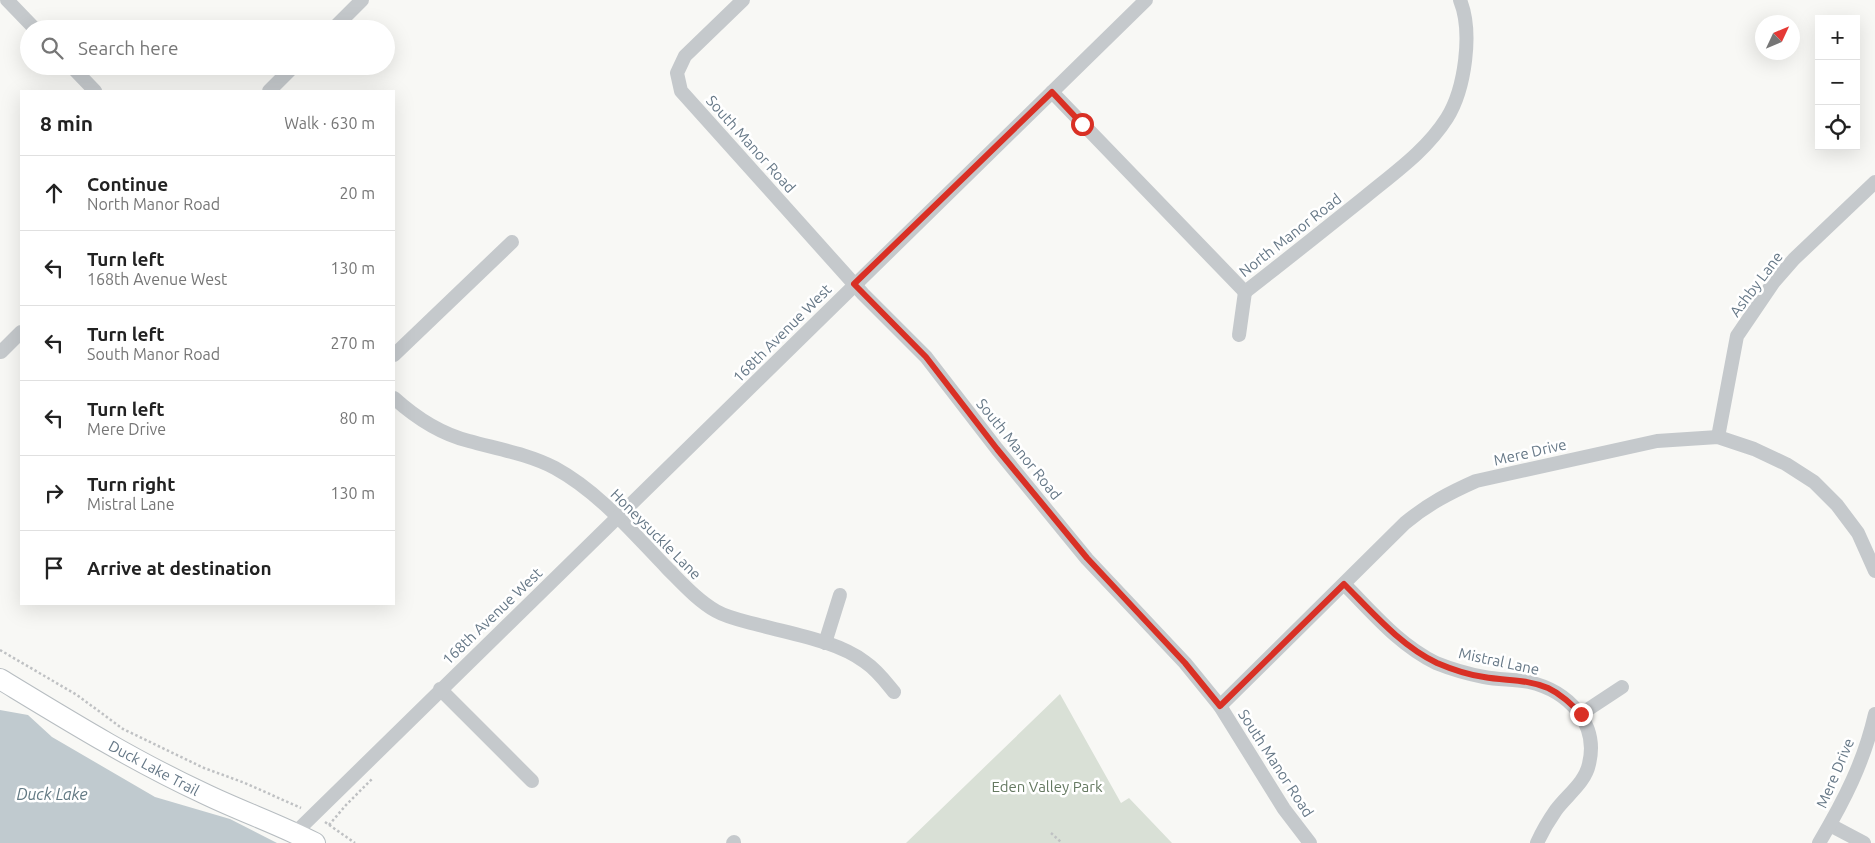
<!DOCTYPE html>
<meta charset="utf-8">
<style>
:root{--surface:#fff;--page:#f6f6f6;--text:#222;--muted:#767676;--line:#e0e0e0}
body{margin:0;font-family:Ubuntu,sans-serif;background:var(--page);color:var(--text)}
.controls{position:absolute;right:15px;top:15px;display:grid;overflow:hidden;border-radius:0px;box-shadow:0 5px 20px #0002}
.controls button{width:45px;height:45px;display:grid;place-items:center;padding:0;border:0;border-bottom:1px solid var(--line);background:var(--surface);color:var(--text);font:25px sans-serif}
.compass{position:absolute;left:1755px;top:15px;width:45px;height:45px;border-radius:50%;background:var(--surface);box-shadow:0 5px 20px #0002;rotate:46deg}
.stop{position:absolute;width:15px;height:15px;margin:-11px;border:4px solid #d93025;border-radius:50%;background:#fff}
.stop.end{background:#d93025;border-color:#fff;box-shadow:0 1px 5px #0008}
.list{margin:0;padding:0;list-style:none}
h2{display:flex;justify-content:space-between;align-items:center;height:65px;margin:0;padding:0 20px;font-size:21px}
h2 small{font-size:16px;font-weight:400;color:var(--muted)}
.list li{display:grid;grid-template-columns:32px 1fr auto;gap:15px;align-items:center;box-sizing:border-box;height:75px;padding:0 20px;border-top:1px solid var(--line)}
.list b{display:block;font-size:19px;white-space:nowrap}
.list p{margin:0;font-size:16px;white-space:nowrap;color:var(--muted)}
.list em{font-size:16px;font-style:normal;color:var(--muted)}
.icon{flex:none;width:28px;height:28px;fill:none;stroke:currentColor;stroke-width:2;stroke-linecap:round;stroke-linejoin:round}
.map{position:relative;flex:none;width:1875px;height:843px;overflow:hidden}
.search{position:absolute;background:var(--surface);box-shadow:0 5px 20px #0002;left:20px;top:20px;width:375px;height:55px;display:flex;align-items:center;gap:12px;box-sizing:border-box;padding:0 18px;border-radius:28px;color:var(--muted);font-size:19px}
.panel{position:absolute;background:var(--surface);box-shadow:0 5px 20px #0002;left:20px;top:90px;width:375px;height:515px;border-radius:0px}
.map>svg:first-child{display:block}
.green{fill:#d9e0d6}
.water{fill:#c0cacf}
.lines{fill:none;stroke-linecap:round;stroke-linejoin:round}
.secondary-casing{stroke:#b7bdc1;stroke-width:22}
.path{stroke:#bfc1c3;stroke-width:2.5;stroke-dasharray:2.5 2.5;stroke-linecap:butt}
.street{stroke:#c5c9cc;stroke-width:14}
.secondary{stroke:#fff;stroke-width:20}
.route{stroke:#d93025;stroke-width:6}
.labels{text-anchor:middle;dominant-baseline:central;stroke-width:5;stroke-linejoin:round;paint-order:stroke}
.street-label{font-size:15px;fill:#667887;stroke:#fff}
.park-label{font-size:15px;fill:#657961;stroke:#fff}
.water-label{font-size:16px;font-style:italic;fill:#627983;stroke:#fff}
</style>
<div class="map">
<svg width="1875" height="843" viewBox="0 0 1875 843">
<rect width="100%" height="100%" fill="#f8f8f5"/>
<polygon class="green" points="1060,694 1121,803 1129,798 1172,843 906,843"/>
<polygon class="water" points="0,710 28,715 52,737 155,797 230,819 277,843 0,843"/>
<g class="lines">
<defs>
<path id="secondary" d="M0,679C66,719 132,760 203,793C240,811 278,824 315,843"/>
</defs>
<use href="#secondary" class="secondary-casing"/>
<g class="path">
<polyline points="0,650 77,695 123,729 204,768 245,783 301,808"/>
<polyline points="325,822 355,843"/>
<polyline points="329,825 346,805 373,778"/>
<polyline points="1051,833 1062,843"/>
</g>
<g class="street">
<polyline points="7,0 35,29"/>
<polyline points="743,0 685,56 677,73 681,91 863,294 926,357 997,449 1087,559 1185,663 1220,706 1284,809 1310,843"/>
<polyline points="333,29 362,0"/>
<polyline points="71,66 95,91"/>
<polyline points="269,91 294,66"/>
<polyline points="1052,92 1245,292"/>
<path d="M1245,292C1285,261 1325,229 1365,197C1394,173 1426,151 1447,118C1465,89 1473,32 1460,0"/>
<polyline points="1239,335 1245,292"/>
<polyline points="0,351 1,352 21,332"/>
<polyline points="394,355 512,242"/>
<path d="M394,398C415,417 441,434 469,441C498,449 528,454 555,468C599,492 633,533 667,568C682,583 697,600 716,611C728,618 744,621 759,625C792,634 837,641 865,662C877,670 885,681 894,692"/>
<polyline points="1718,437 1737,336 1773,283 1794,259 1875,182"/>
<path d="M1344,584C1373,613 1399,645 1436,663C1451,669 1468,674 1484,677C1499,680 1514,679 1529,682C1568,691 1599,723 1589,764C1585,783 1567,795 1556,810C1549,820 1542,832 1537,843"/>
<polyline points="825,643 840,595"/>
<polyline points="440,689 532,781"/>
<path d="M1220,706L1405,523C1428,504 1449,493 1476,481L1657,441L1718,437L1754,449L1786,464L1814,482L1837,505L1858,533L1875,571"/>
<polyline points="1581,714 1622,687"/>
<polyline points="1830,825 1864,843"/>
<polyline points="295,833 1146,0"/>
<polyline points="733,843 734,842"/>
<path d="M1819,843C1844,801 1864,762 1875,714"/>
</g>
<use href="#secondary" class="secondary"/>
</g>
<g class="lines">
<path class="route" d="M1082,124L1052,92L854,284L926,357L997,449L1087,558L1185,663L1220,706L1344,584C1373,613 1400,645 1437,663C1451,669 1469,675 1484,677C1506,681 1527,679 1548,688C1561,694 1571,704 1581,714"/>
</g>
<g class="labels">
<g class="street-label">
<text transform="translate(751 144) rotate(48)">South Manor Road</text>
<text transform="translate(1290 235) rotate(-38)">North Manor Road</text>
<text transform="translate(1756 284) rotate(-53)">Ashby Lane</text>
<text transform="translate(782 333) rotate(-45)">168th Avenue West</text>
<text transform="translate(1019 449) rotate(51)">South Manor Road</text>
<text transform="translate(1530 452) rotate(-13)">Mere Drive</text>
<text transform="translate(656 534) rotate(45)">Honeysuckle Lane</text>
<text transform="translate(492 616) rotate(-44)">168th Avenue West</text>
<text transform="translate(1499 661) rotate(12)">Mistral Lane</text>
<text transform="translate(1276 763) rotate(57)">South Manor Road</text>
<text transform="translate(154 768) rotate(28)">Duck Lake Trail</text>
<text transform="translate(1835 773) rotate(-67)">Mere Drive</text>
</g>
<g class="park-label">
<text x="1047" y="786">Eden Valley Park</text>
</g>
<g class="water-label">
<text x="52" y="794">Duck Lake</text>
</g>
</g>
</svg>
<div class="controls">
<button>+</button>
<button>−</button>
<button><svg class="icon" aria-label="locate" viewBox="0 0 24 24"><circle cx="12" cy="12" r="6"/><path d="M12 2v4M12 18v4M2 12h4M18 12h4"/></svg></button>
</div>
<svg class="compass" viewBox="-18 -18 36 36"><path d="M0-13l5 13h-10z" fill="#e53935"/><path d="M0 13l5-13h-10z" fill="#767676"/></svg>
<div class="stop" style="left:1082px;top:124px"></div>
<div class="stop end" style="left:1581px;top:714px"></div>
<div class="search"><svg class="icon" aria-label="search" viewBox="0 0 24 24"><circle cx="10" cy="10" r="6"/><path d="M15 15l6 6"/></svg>Search here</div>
<section class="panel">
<h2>8 min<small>Walk · 630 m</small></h2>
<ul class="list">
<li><svg class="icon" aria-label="ahead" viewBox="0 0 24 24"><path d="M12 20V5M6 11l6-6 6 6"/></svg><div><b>Continue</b><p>North Manor Road</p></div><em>20 m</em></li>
<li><svg class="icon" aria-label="left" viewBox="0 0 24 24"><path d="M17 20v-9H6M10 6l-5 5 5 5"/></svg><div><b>Turn left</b><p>168th Avenue West</p></div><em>130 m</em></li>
<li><svg class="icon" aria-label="left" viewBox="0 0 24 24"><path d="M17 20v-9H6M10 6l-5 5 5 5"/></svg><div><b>Turn left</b><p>South Manor Road</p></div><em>270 m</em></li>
<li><svg class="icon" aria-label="left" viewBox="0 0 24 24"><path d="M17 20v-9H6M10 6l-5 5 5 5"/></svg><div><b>Turn left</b><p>Mere Drive</p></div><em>80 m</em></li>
<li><svg class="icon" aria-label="right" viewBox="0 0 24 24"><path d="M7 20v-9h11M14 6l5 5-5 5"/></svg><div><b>Turn right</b><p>Mistral Lane</p></div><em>130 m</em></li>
<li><svg class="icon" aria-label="arrive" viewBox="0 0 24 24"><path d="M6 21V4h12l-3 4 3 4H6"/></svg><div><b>Arrive at destination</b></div></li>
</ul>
</section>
</div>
